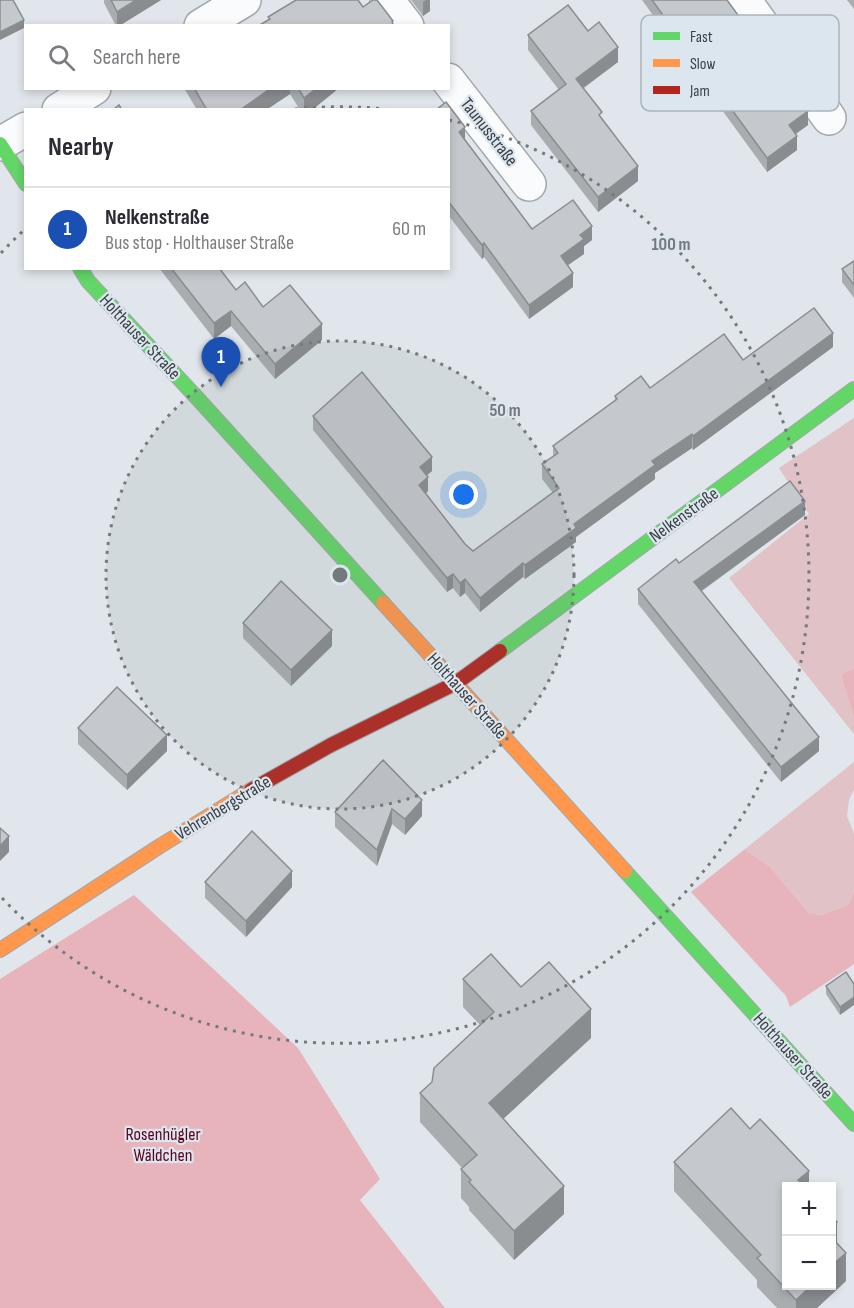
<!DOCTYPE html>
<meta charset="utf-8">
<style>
:root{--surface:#fff;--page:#f2f2f3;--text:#2b2b33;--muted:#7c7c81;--line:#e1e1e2;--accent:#2563eb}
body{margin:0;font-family:"Sofia Sans Condensed",sans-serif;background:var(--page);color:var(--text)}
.controls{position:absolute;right:18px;bottom:18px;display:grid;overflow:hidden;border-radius:0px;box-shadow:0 3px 9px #0003}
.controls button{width:54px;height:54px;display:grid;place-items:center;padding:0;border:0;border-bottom:2px solid var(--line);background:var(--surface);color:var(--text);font:30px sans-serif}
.you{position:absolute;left:464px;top:495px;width:21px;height:21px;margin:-15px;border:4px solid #fff;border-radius:50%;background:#1a73e8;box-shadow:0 0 0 9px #1a73e833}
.badge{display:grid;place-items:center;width:39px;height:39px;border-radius:50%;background:var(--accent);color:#fff;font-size:20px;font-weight:700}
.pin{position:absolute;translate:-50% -50px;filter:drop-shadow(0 2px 3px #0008)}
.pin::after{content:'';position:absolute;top:32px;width:21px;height:18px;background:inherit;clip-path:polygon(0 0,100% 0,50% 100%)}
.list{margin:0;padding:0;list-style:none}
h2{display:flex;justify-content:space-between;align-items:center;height:78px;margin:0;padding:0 24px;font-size:26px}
h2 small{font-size:20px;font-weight:400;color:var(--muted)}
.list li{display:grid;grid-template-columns:39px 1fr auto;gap:18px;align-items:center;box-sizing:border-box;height:84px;padding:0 24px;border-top:2px solid var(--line)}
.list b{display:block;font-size:22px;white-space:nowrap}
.list p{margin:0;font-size:20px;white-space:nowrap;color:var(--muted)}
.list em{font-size:20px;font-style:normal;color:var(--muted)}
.icon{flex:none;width:33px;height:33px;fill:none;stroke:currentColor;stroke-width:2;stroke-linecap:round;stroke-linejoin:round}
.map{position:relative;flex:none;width:854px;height:1308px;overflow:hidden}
.search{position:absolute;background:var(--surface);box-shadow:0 3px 9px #0003;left:24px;top:24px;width:426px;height:66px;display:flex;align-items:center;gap:15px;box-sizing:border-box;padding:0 21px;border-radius:0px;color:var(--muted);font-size:22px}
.panel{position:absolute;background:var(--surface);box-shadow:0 3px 9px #0003;left:24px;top:108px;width:426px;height:162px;border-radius:0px}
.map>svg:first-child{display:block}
.green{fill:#e1c2c6}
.forest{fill:#e8b4bb}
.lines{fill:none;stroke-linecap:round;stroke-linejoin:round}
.street-casing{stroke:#a3a7ab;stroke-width:36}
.fast-casing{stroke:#a3a7ab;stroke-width:16}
.slow-casing{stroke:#a3a7ab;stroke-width:16}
.jam-casing{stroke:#a3a7ab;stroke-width:16}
.street{stroke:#fafbfc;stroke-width:33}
.fast{stroke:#63d668;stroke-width:14}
.slow{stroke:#ff974d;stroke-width:14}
.jam{stroke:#b3261e;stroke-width:14}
.wall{fill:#a9adb0}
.shaded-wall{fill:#8a8d90}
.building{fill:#c5c9cd;stroke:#8a8d90;stroke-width:1.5}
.ring{fill:none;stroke:#74797c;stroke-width:3;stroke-dasharray:3 6}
.labels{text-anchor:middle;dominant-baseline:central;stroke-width:4.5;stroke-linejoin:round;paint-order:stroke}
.street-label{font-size:18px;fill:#3a3e41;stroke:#dce6ef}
.park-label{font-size:18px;fill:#5e021b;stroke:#dce6ef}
.key{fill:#dce6ef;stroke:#abb4bb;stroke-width:1.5}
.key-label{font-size:16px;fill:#3a3e41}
.centre{fill:#74797c;stroke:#dce6ef;stroke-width:3}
.ring-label{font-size:18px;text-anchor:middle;font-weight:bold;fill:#74797c;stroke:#dce6ef;stroke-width:4.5;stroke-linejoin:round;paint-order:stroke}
</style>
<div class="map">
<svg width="854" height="1308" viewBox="0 0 854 1308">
<rect width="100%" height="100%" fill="#e0e6eb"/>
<g class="green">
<polygon points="854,418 854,668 841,675 854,718 854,734 729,578 809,514 779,468"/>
<polygon points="854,762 854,790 849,800 847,816 854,834 854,891 848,905 822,915 809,913 770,867 745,849"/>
</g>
<g class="forest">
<polygon points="854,668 854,718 841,675"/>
<polygon points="745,849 770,867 809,913 822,915 848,905 854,891 854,964 790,1007 786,996 691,892"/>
<polygon points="134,895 298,1048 380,1179 360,1200 445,1308 0,1308 0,979"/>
</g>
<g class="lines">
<defs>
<g id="street">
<polyline points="387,0 407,26"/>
<polyline points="744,0 829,118"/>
<polyline points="201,26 244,0"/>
<polyline points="448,80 529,184"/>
<polyline points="59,110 94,88"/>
<polyline points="0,144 26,129"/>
</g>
<g id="fast">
<polyline points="0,144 26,184"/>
<polyline points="80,268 88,281 199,400 383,603"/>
<polyline points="500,651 854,389"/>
<polyline points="625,871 854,1124"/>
</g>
<g id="slow">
<polyline points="383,603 625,871"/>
<polyline points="0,950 160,846 251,790"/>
</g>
<polyline id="jam" points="251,790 331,745 456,683 500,651"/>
</defs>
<use href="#street" class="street-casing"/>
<use href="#fast" class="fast-casing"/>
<use href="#slow" class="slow-casing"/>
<use href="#jam" class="jam-casing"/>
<use href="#street" class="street"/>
<use href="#fast" class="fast"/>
<use href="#slow" class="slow"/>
<use href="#jam" class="jam"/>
</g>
<g class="wall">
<polygon points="104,0 161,0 119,26 116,26 104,3"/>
<polygon points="411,0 430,0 430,11 423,16"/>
<polygon points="642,0 727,0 808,125 795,134 797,150 767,172"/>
<polygon points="847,0 854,0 854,9"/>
<polygon points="588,31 618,62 584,88 638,181 598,212 531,125 531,111 559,90 528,50 528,35"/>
<polygon points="184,88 339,88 312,110 300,110 290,94 266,110 197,110"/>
<polygon points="448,110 465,141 532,229 592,240 584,246 584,254 568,265 573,287 529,319 484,257 482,259 448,215"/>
<polygon points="854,261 854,298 842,282 842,269"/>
<polygon points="159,268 219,268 236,290 263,307 322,340 275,379 231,326 214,339"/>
<polygon points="833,347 693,450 692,448 655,473 655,479 576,537 576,542 525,579 523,577 480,612 465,593 460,597 453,588 447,592 313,430 313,416 432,471 427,475 428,491 426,494 465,544 473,551 553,493 542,479 542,464 553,457 553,446 615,400 615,396 650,388 743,360"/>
<polygon points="805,515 702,591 819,751 781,782 638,604 638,589 679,563"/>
<polygon points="243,623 332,646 291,686 243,638"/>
<polygon points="78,728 167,751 127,790 78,744"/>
<polygon points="383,760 422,816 405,835 392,824 377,866 335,827 335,812"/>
<polygon points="205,882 292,887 246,937 205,898"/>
<polygon points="846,972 840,1015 826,994 826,986"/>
<polygon points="463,979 521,987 591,1038 503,1119 564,1214 514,1260 469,1210 469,1207 461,1198 461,1169 462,1168 420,1122 420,1093 432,1082 480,1025 463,1007"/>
<polygon points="750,1129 809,1186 786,1186 837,1243 846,1281 817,1308 777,1308 757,1287 757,1280 674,1191 674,1162"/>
</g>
<g class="shaded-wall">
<polygon points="136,0 161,0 119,26 117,26 117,12"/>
<polygon points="426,0 430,0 430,11 423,16 423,2"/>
<polygon points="24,20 24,28 0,40 0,32"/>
<polygon points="618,47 618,62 576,93 576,79"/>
<polygon points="271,88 290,88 290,94 266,110 240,110"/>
<polygon points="317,88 339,88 312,110 304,110 304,98"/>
<polygon points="808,111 808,125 789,139 789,125"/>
<polygon points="465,127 465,141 459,132"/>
<polygon points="797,136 797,150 767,172 767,158"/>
<polygon points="638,166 638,181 598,212 598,197"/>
<polygon points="592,226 592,240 584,246 584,254 561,270 561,256 580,235"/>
<polygon points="484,243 484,257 482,259 482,245"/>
<polygon points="573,273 573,287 529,319 529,305"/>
<polygon points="231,311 231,326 214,339 214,323"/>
<polygon points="322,324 322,340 275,379 275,364"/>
<polygon points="833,333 833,347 693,450 693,436"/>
<polygon points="692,434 692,448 655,473 655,479 576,537 576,542 525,579 525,565 652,461"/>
<polygon points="432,457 432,471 420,481 420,467"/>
<polygon points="428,477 428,491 419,499 419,485"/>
<polygon points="805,501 805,515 694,596 694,582"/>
<polygon points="523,563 523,577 480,612 480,598"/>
<polygon points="453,574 453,588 447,592 447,578"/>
<polygon points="465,579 465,593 460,597 460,583"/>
<polygon points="332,630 332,646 291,686 291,670"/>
<polygon points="167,735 167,751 127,790 127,775"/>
<polygon points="819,737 819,751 781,782 781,767"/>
<polygon points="422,800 422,816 405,835 405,819"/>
<polygon points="392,809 392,824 377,866 377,850"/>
<polygon points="9,836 9,852 0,861 0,846"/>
<polygon points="292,871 292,887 246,937 246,921"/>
<polygon points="854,997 854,1005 840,1015 840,1007"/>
<polygon points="591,1009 591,1038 489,1132 489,1103"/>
<polygon points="809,1171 809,1186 798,1186 798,1180"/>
<polygon points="564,1186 564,1214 514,1260 514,1231"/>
<polygon points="837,1222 837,1251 831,1256 831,1227"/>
<polygon points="846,1253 846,1281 817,1308 796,1308 796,1300 811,1286 831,1286 831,1266"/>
</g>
<g class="building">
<polygon points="0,0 13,0 24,20 0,32"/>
<polygon points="111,0 136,0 117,12"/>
<polygon points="296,0 358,0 363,7 373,0 377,0 393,21 392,22 394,26 258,26 270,19 268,17"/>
<polygon points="652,0 727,0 808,111 789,125 797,136 767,158"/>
<polygon points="568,5 588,31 599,22 618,47 576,79 602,112 599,115 638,166 598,197 531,111 566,84 528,35"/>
<polygon points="194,88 271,88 240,110 207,110"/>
<polygon points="298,88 317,88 304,98"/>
<polygon points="446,102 465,127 459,132 532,229 573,200 592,226 580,235 584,239 561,256 573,273 529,305 484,243 482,245 448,201 448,110 436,110"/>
<polygon points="119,105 122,110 113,110"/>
<polygon points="854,261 854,285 842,269"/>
<polygon points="171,268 219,268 236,290 245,282 263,307 290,285 322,324 275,364 231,311 214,323"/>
<polygon points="814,308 833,333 693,436 692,434 652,461 655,465 574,524 576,528 525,565 523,563 480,598 465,579 460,583 453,574 447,578 313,416 362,372 432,457 420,467 428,477 419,485 465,544 473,551 559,488 542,464 558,453 553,446 617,399 615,396 641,376 650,388 724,334 743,360"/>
<polygon points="790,481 805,501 694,582 819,737 781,767 638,589 676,559 679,563"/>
<polygon points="281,581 332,630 291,670 243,623"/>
<polygon points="117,687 167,735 127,775 78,728"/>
<polygon points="383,760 422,800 405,819 392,809 377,850 335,812"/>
<polygon points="0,828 9,836 0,846"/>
<polygon points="252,831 292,871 246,921 205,882"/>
<polygon points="491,954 521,987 549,962 591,1009 489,1103 564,1186 514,1231 469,1182 471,1180 461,1169 477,1155 420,1093 432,1082 434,1068 494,1012 463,979"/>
<polygon points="846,972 854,984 854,997 840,1007 826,986"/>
<polygon points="731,1108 750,1129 760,1119 809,1171 798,1180 804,1186 786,1186 786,1286 811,1286 796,1300 757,1258 761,1255 674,1162"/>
<polygon points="831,1216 837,1222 831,1227"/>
<polygon points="831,1237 846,1253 831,1266"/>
</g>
<circle cx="340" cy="575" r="234" fill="#74797c" fill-opacity=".12"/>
<g class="ring">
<circle cx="340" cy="575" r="234"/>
<path d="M1 253A468 468 0 0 1 24 230M295 109A468 468 0 0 1 385 109M449 120A468 468 0 1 1 1 897"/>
</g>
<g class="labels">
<g class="street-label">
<text transform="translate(489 132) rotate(52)">Taunusstraße</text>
<text transform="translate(140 337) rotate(47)">Holthauser Straße</text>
<text transform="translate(684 515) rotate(-36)">Nelkenstraße</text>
<text transform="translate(467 696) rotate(48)">Holthauser Straße</text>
<text transform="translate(223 808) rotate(-31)">Vehrenbergstraße</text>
<text transform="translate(793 1056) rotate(48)">Holthauser Straße</text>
</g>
<g class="park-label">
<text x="163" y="1134">Rosenhügler<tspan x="163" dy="21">Wäldchen</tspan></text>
</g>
</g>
<rect x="641" y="15" width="198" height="96" rx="9" class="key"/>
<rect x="653" y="32" width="27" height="8" fill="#63d668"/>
<rect x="653" y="59" width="27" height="8" fill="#ff974d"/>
<rect x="653" y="86" width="27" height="8" fill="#b3261e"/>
<g class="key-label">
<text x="690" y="42">Fast</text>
<text x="690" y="69">Slow</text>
<text x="690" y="96">Jam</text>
</g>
<circle cx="340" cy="575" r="9" class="centre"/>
<g class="ring-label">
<text x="671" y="250">100 m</text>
<text x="505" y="416">50 m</text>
</g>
</svg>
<div class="controls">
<button>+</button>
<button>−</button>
</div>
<div class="you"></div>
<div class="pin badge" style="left:221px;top:387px;background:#1a4fb4">1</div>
<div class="search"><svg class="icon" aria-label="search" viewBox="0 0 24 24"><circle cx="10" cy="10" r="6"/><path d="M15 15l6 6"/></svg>Search here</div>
<section class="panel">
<h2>Nearby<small></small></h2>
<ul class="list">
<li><span class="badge" style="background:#1a4fb4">1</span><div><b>Nelkenstraße</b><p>Bus stop · Holthauser Straße</p></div><em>60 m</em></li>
</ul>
</section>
</div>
